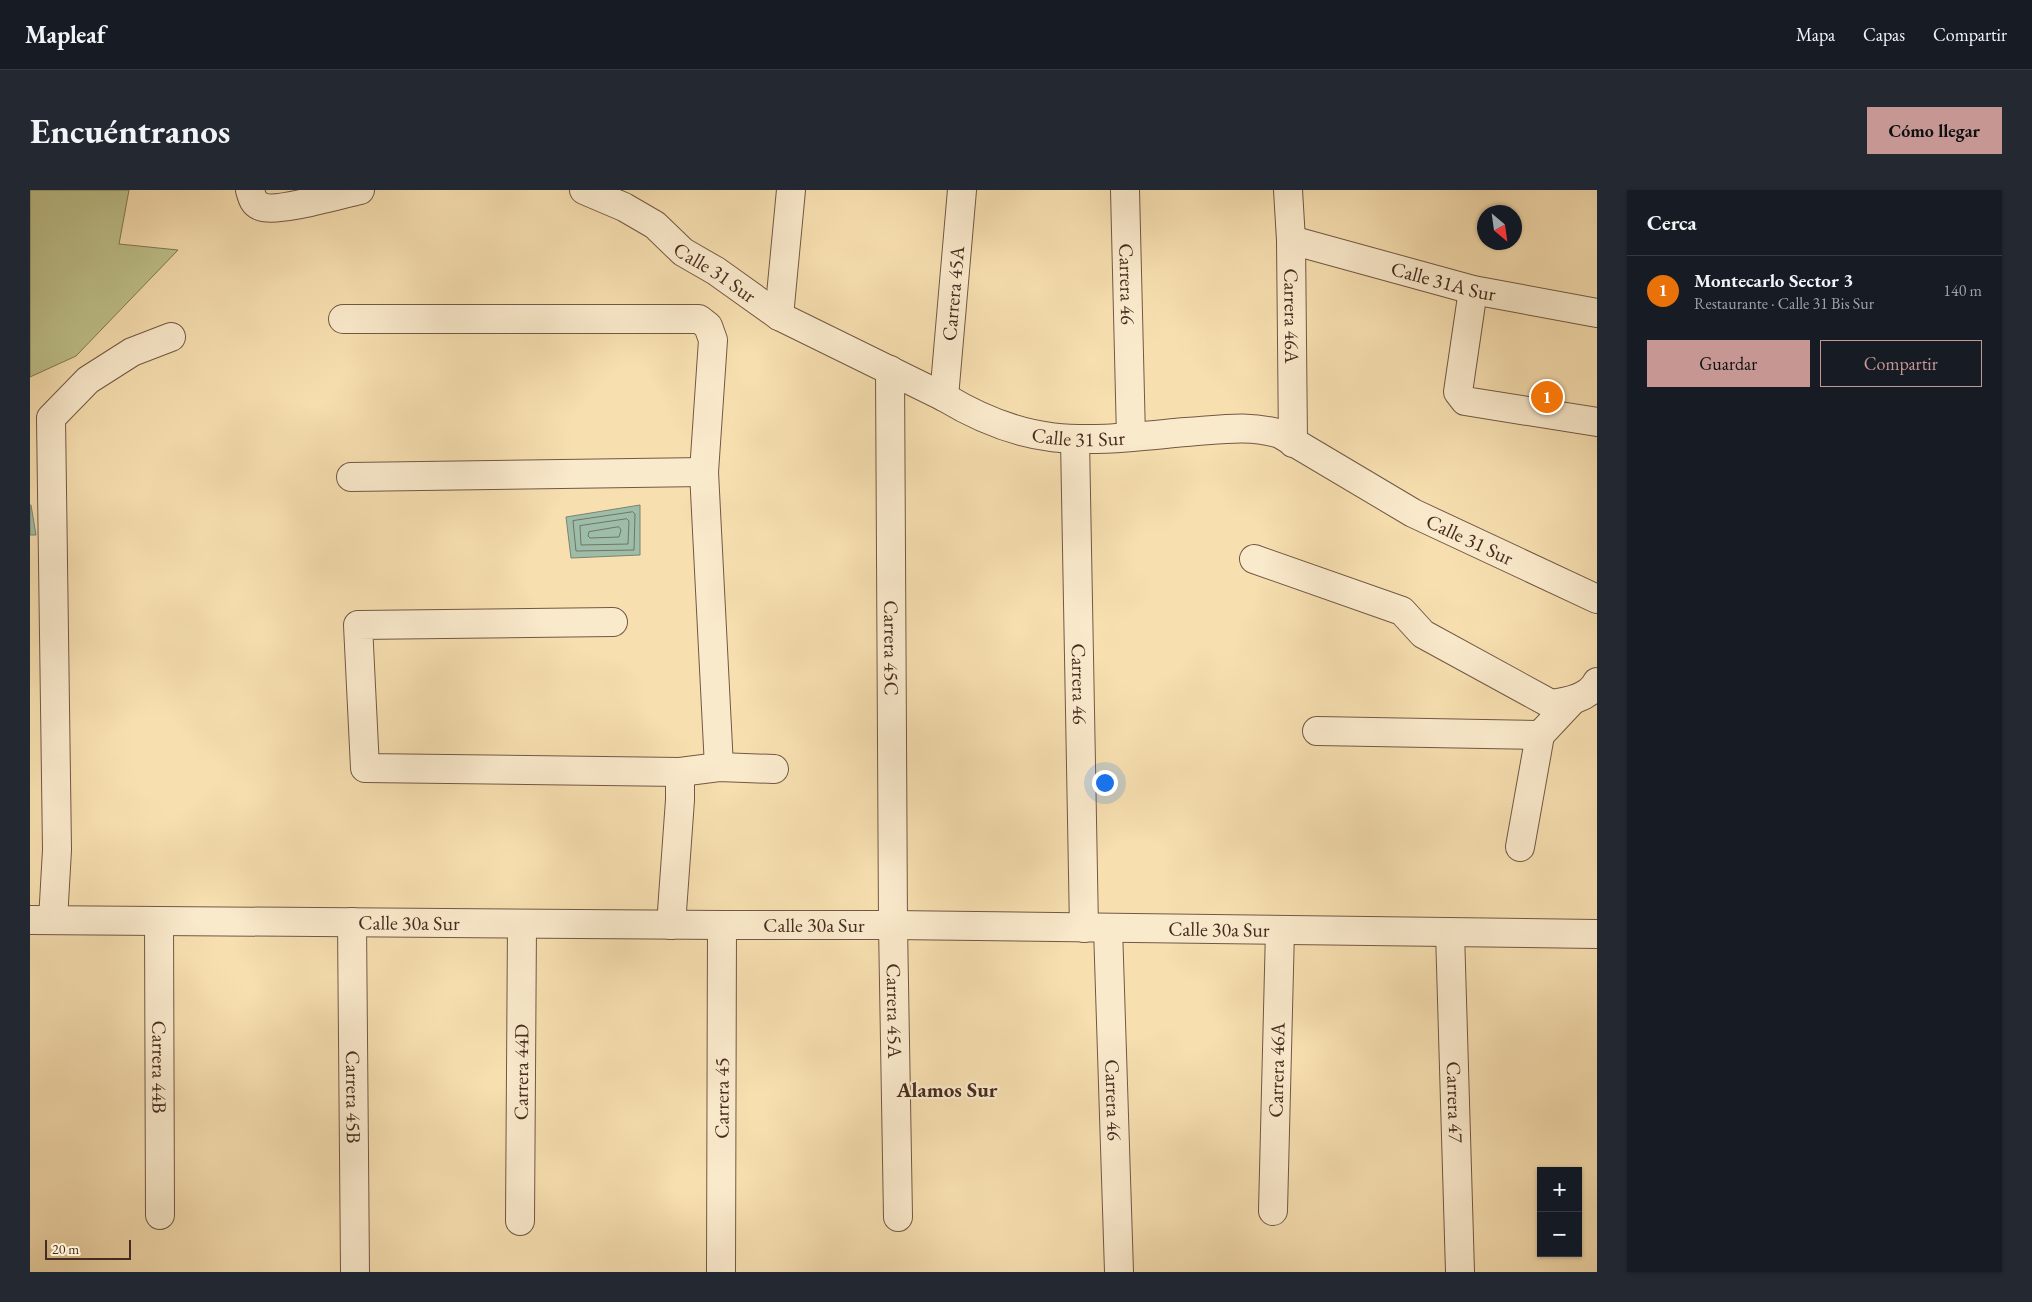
<!DOCTYPE html>
<html lang="es">
<meta charset="utf-8">
<style>
:root{--surface:#171b24;--page:#242831;--text:#f1f3f6;--muted:#9ea1a6;--line:#363941;--accent:#c59692}
body{margin:0;font-family:"EB Garamond",serif;background:var(--page);color:var(--text)}
.controls{position:absolute;right:15px;bottom:15px;display:grid;overflow:hidden;border-radius:0px;box-shadow:0 1px 4px #0004}
.controls button{width:45px;height:45px;display:grid;place-items:center;padding:0;border:0;border-bottom:1px solid var(--line);background:var(--surface);color:var(--text);font:25px sans-serif}
.compass{position:absolute;left:1447px;top:15px;width:45px;height:45px;border-radius:50%;background:var(--surface);box-shadow:0 1px 4px #0004;rotate:151deg}
.scale{position:absolute;left:15px;bottom:12px;width:86px;box-sizing:border-box;padding-left:5px;border:2px solid #462b20;border-top:0;font-size:14px;line-height:18px;white-space:nowrap;color:#462b20;-webkit-text-stroke:4px #faeacc;paint-order:stroke}
.you{position:absolute;left:1074px;top:592px;width:18px;height:18px;margin:-12px;border:4px solid #fff;border-radius:50%;background:#1a73e8;box-shadow:0 0 0 8px #1a73e833}
.badge{display:grid;place-items:center;width:32px;height:32px;border-radius:50%;background:var(--accent);color:#fff;font-size:16px;font-weight:700}
.pin{position:absolute;translate:-50% -50%;border:2px solid #fff;box-shadow:0 1px 5px #0006}
.list{margin:0;padding:0;list-style:none}
h2{display:flex;justify-content:space-between;align-items:center;height:65px;margin:0;padding:0 20px;font-size:21px}
h2 small{font-size:16px;font-weight:400;color:var(--muted)}
.list li{display:grid;grid-template-columns:32px 1fr auto;gap:15px;align-items:center;box-sizing:border-box;height:70px;padding:0 20px;border-top:1px solid var(--line)}
.list b{display:block;font-size:19px;white-space:nowrap}
.list p{margin:0;font-size:16px;white-space:nowrap;color:var(--muted)}
.list em{font-size:16px;font-style:normal;color:var(--muted)}
.actions{display:flex;gap:10px;padding:15px 20px}
.actions a{flex:1;padding:11px 0;border:1px solid var(--accent);border-radius:0px;text-align:center;font-size:18px;color:var(--accent)}
.actions .main{background:var(--accent);color:#111}
.map{position:relative;flex:none;width:1567px;height:1082px;overflow:hidden;border-radius:0px}
header{display:flex;align-items:center;gap:30px;box-sizing:border-box;height:70px;padding:0 25px;background:var(--surface);border-bottom:1px solid var(--line)}
header strong{font-size:24px}
nav{display:flex;gap:28px;margin-inline-start:auto;font-size:18px}
.intro{display:flex;align-items:center;justify-content:space-between;box-sizing:border-box;height:120px;padding:0 30px}
h1{margin:0;font-size:35px}
.button{padding:12px 22px;border-radius:0px;background:var(--accent);color:#111;font-size:18px;font-weight:700}
main{display:flex;gap:30px;padding:0 30px}
aside{flex:1;background:var(--surface);border-radius:0px;box-shadow:0 1px 4px #0004}
.map>svg:first-child{display:block}
.green{fill:#bec18b;stroke:#827656}
.water{fill:#9ebda8;stroke:#7b8372}
.lines{fill:none;stroke-linecap:round;stroke-linejoin:round}
.shore{stroke:#727464;stroke-width:1}
.minor-casing{stroke:#725844;stroke-width:30}
.minor{stroke:#faeacc;stroke-width:28}
.labels{text-anchor:middle;dominant-baseline:central;stroke-width:4.5;stroke-linejoin:round;paint-order:stroke}
.street-label{font-size:20px;fill:#462b20;stroke:#faeacc}
.neighbourhood-label{font-size:21px;font-weight:bold;fill:#462b20;stroke:#faeacc}
</style>
<header>
<strong>Mapleaf</strong>
<nav><a>Mapa</a><a>Capas</a><a>Compartir</a></nav>
</header>
<div class="intro"><h1>Encuéntranos</h1><a class="button">Cómo llegar</a></div>
<main>
<div class="map">
<svg width="1567" height="1082" viewBox="0 0 1567 1082">
<rect width="100%" height="100%" fill="#f7dfb0"/>
<filter id="stains"><feTurbulence type="fractalNoise" baseFrequency=".004" numOctaves="4"/><feColorMatrix values="0 0 0 0 .2 0 0 0 0 .09 0 0 0 0 .02 0 0 0 .5 -.17"/></filter>
<radialGradient id="worn" r=".72"><stop offset=".6" stop-color="#630" stop-opacity="0"/><stop offset="1" stop-color="#630" stop-opacity=".3"/></radialGradient>
<polygon class="green" points="0,0 99,0 89,54 148,60 46,166 0,187"/>
<g class="water">
<polygon points="0,315 1,315 6,345 0,345"/>
<polygon points="610,315 610,365 541,368 536,327"/>
</g>
<g class="lines">
<g class="shore">
<polygon points="603,322 605,324 604,360 546,361 543,331"/>
<polygon points="597,329 599,331 598,354 551,355 550,336"/>
<polygon points="589,337 591,340 589,347 560,348 558,346 559,342"/>
</g>
<defs>
<g id="minor">
<path d="M220,0C222,7 223,13 230,16C244,24 311,4 330,0"/>
<path id="s1" d="M554,0L594,17L625,35L653,62L686,81L749,126L914,207C1003,261 1057,251 1156,242C1189,240 1218,234 1250,244L1383,323L1567,409"/>
<path id="s2" d="M1095,0L1101,247"/>
<path id="s3" d="M1258,0L1261,50L1263,253"/>
<path id="s4" d="M1261,50L1443,100L1567,123"/>
<polyline points="1443,100 1428,202 1435,211 1567,232"/>
<polyline points="749,126 761,0"/>
<polyline points="313,129 669,129 678,136 683,150 674,282 689,577"/>
<path id="s5" d="M860,180L863,735L868,1027"/>
<path id="s6" d="M914,207L932,0"/>
<path id="s7" d="M1045,250L1054,738"/>
<polyline points="321,287 674,282"/>
<path d="M1224,369L1372,421L1393,444L1521,514C1537,512 1559,508 1567,492"/>
<polyline points="583,432 328,435 335,578 650,582 689,577 744,579"/>
<polyline points="1287,541 1510,545 1541,512"/>
<polyline points="1490,657 1510,545"/>
<path id="s8" d="M0,730L692,735H863L1567,744"/>
<polyline points="23,730 27,660 21,228 58,190 102,162 141,147"/>
<path id="s9" d="M129,731L130,1025"/>
<path id="s10" d="M322,732L325,1082"/>
<polyline points="641,735 650,610 650,582"/>
<path id="s11" d="M1078,738L1089,1082"/>
<path id="s12" d="M1420,742L1430,1082"/>
<path id="s13" d="M1243,1021L1250,740"/>
<path id="s14" d="M490,1031L492,734"/>
<path id="s15" d="M691,1082L692,735"/>
</g>
</defs>
<use href="#minor" class="minor-casing"/>
<use href="#minor" class="minor"/>
</g>
<g class="labels">
<g class="street-label">
<text stroke="none"><textPath href="#s1" startOffset="156">Calle 31 Sur</textPath></text>
<text stroke="none"><textPath href="#s4" startOffset="158">Calle 31A Sur</textPath></text>
<text stroke="none"><textPath href="#s2" startOffset="94">Carrera 46</textPath></text>
<text stroke="none"><textPath href="#s6" startOffset="104">Carrera 45A</textPath></text>
<text stroke="none"><textPath href="#s3" startOffset="126">Carrera 46A</textPath></text>
<text stroke="none"><textPath href="#s1" startOffset="560">Calle 31 Sur</textPath></text>
<text stroke="none"><textPath href="#s1" startOffset="980">Calle 31 Sur</textPath></text>
<text stroke="none"><textPath href="#s5" startOffset="278">Carrera 45C</textPath></text>
<text stroke="none"><textPath href="#s7" startOffset="244">Carrera 46</textPath></text>
<text stroke="none"><textPath href="#s8" startOffset="379">Calle 30a Sur</textPath></text>
<text stroke="none"><textPath href="#s8" startOffset="784">Calle 30a Sur</textPath></text>
<text stroke="none"><textPath href="#s8" startOffset="1189">Calle 30a Sur</textPath></text>
<text stroke="none"><textPath href="#s5" startOffset="641">Carrera 45A</textPath></text>
<text stroke="none"><textPath href="#s9" startOffset="146">Carrera 44B</textPath></text>
<text stroke="none"><textPath href="#s13" startOffset="141">Carrera 46A</textPath></text>
<text stroke="none"><textPath href="#s14" startOffset="149">Carrera 44D</textPath></text>
<text stroke="none"><textPath href="#s10" startOffset="175">Carrera 45B</textPath></text>
<text stroke="none"><textPath href="#s15" startOffset="174">Carrera 45</textPath></text>
<text stroke="none"><textPath href="#s11" startOffset="172">Carrera 46</textPath></text>
<text stroke="none"><textPath href="#s12" startOffset="170">Carrera 47</textPath></text>
</g>
<g class="neighbourhood-label">
<text x="917" y="899">Alamos Sur</text>
</g>
</g>
<rect width="100%" height="100%" filter="url(#stains)"/>
<rect width="100%" height="100%" fill="url(#worn)"/>
</svg>
<div class="controls">
<button>+</button>
<button>−</button>
</div>
<svg class="compass" viewBox="-18 -18 36 36"><path d="M0-13l5 13h-10z" fill="#e53935"/><path d="M0 13l5-13h-10z" fill="#9ea1a6"/></svg>
<div class="scale">20 m</div>
<div class="you"></div>
<div class="pin badge" style="left:1517px;top:207px;background:#e8710a">1</div>
</div>
<aside>
<h2>Cerca<small></small></h2>
<ul class="list">
<li><span class="badge" style="background:#e8710a">1</span><div><b>Montecarlo Sector 3</b><p>Restaurante · Calle 31 Bis Sur</p></div><em>140 m</em></li>
</ul>
<div class="actions"><a class="main">Guardar</a><a>Compartir</a></div>
</aside>
</main>
